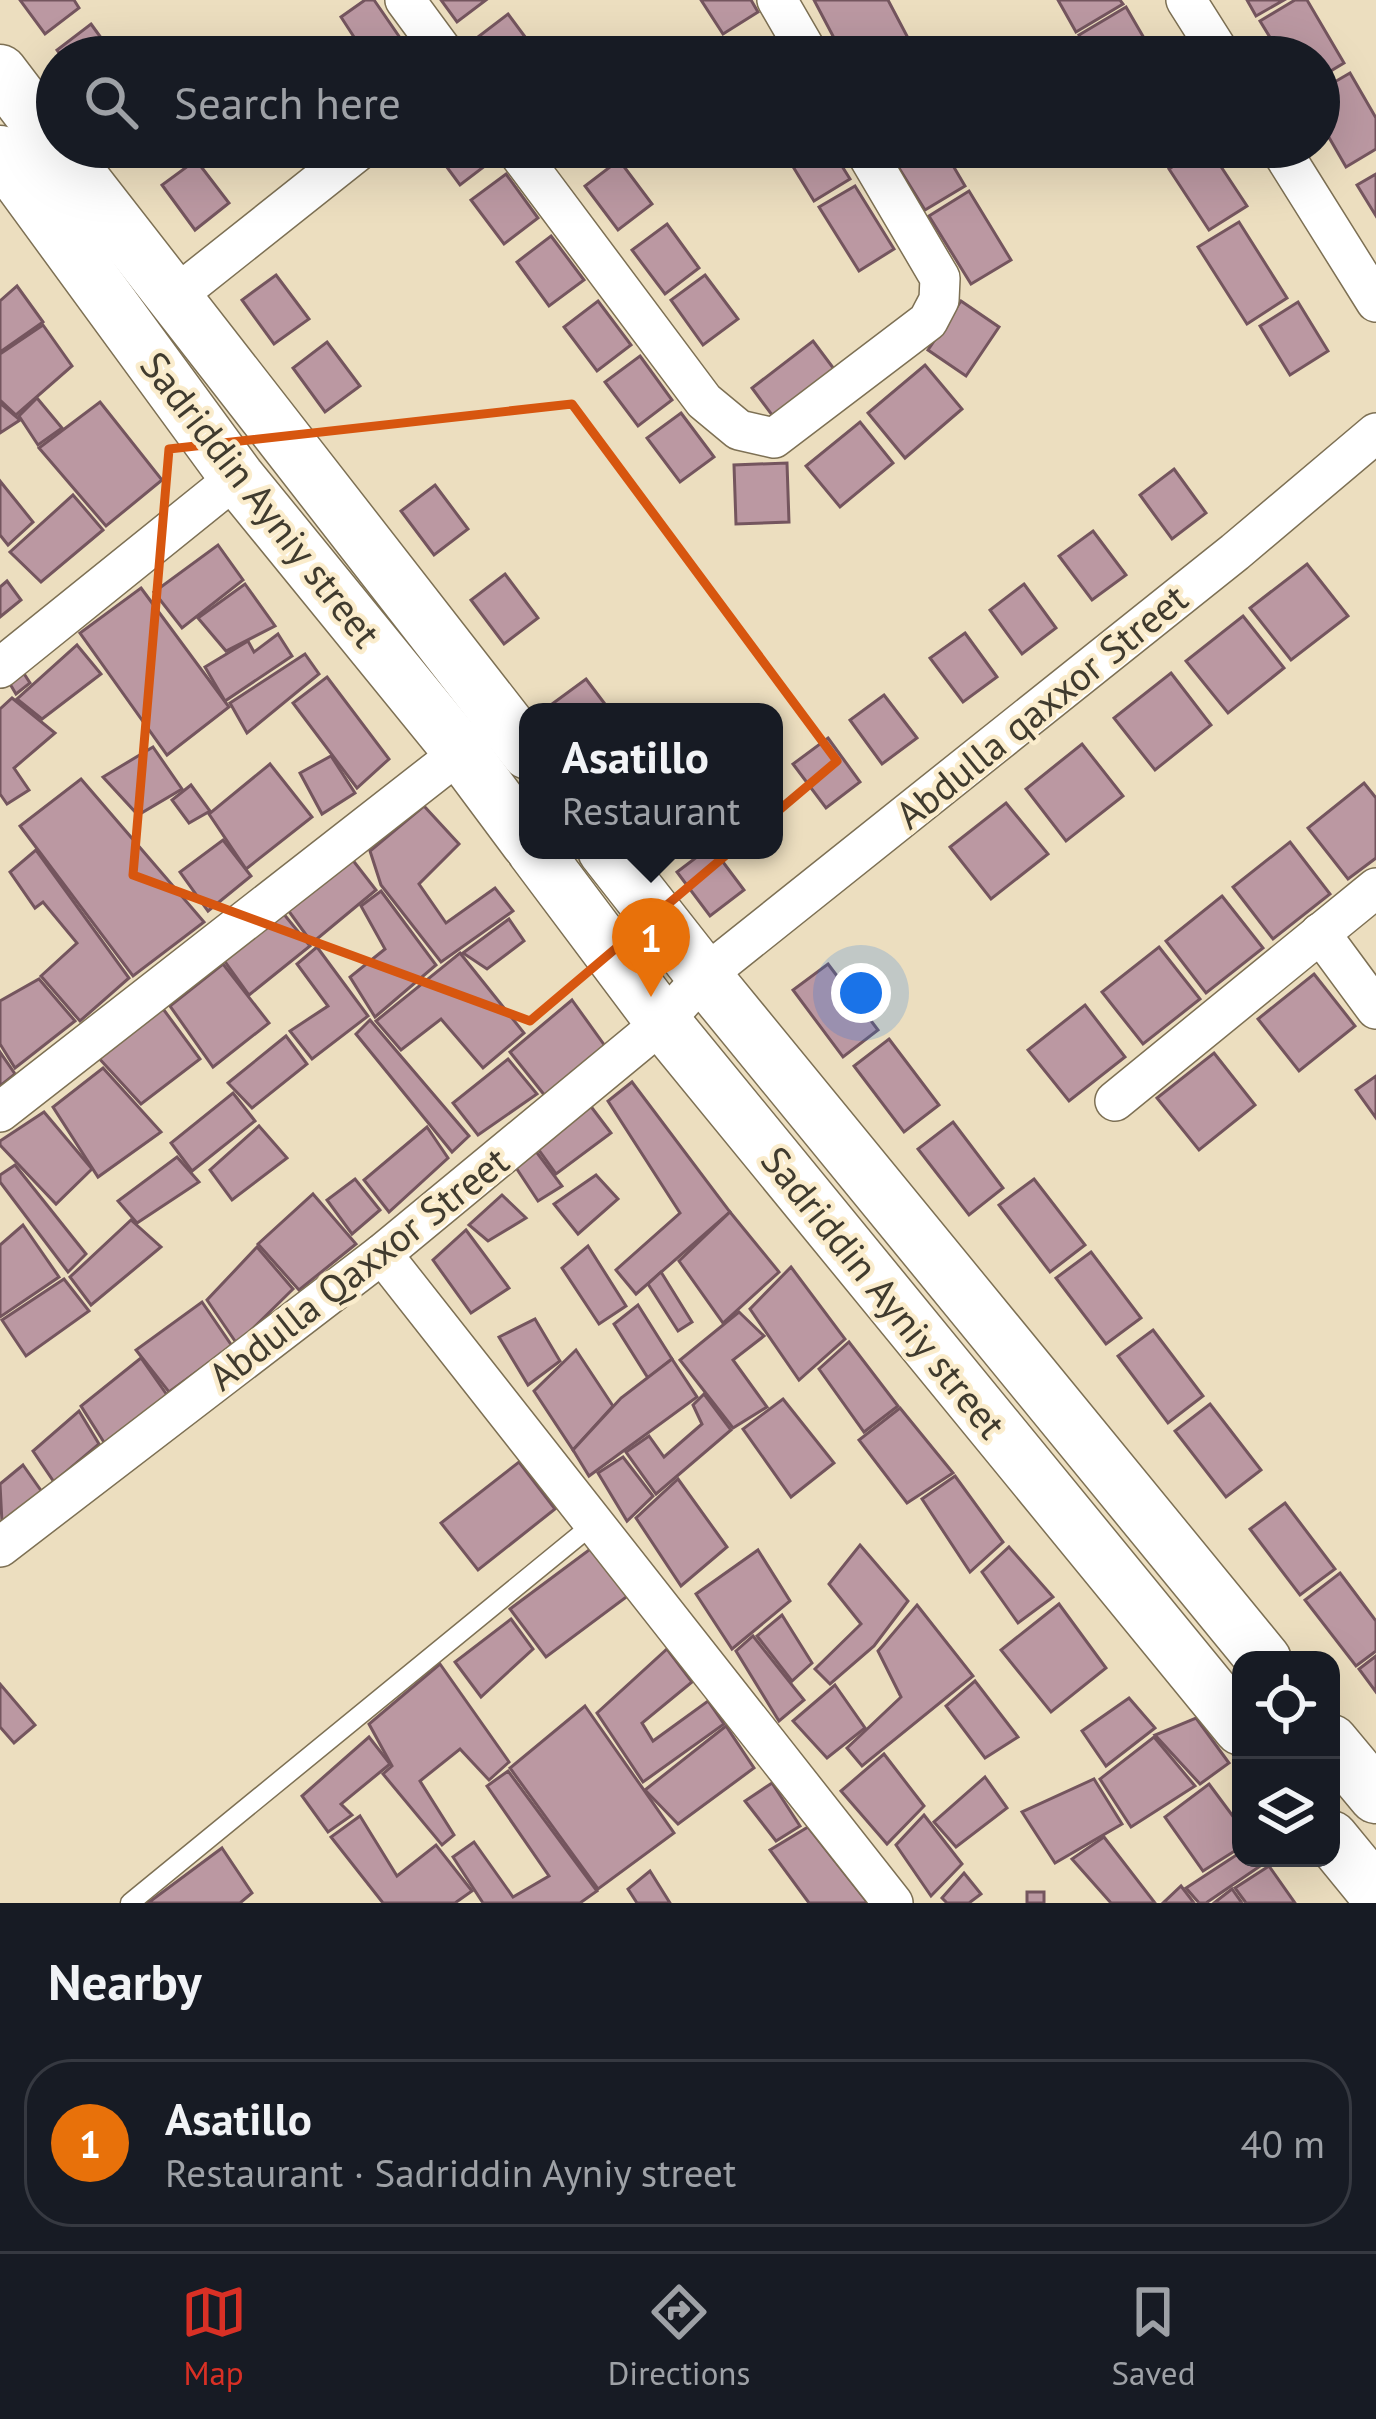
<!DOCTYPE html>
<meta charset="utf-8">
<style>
:root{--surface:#171b24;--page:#242831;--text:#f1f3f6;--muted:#9ea1a6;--line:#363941;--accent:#d93025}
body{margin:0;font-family:"PT Sans",sans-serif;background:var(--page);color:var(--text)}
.controls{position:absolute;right:36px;bottom:36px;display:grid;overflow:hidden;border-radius:24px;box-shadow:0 12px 48px #0002}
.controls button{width:108px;height:108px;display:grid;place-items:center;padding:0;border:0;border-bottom:3px solid var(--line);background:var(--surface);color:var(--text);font:60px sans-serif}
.you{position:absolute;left:861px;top:993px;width:42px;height:42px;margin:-30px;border:9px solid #fff;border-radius:50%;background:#1a73e8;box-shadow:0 0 0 18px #1a73e833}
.badge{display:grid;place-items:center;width:78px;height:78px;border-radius:50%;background:var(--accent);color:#fff;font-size:39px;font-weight:700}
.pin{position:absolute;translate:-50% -99px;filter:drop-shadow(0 3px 6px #0008)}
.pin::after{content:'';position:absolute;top:63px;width:42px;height:36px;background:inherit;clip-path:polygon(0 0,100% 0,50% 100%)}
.popup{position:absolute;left:519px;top:703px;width:264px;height:156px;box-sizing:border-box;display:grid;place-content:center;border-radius:24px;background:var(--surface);filter:drop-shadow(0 3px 9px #0005);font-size:39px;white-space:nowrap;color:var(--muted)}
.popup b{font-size:45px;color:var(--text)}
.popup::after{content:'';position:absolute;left:50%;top:100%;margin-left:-24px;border:24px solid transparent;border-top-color:var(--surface)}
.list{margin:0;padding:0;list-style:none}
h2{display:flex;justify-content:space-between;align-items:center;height:156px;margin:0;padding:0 48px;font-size:51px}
h2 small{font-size:39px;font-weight:400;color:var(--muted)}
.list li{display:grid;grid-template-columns:78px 1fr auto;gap:36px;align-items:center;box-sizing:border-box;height:168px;margin:0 24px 24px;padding:0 24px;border:3px solid var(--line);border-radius:48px}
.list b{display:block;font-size:45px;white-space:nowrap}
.list p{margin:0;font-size:39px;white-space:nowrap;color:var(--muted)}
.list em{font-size:39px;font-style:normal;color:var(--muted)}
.icon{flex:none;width:66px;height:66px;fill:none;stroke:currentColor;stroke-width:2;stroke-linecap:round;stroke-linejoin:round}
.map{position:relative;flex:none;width:1376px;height:1903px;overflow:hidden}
.search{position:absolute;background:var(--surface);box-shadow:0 12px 48px #0002;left:36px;right:36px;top:36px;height:132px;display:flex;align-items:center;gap:30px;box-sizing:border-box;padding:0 42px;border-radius:66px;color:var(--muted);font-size:45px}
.sheet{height:348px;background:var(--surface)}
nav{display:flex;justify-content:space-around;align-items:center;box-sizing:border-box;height:168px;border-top:3px solid var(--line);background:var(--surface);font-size:33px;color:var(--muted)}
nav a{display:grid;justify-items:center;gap:6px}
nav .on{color:var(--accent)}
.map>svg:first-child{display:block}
.building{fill:#bb98a2;stroke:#74555e;stroke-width:3}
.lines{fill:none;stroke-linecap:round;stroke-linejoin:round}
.service-casing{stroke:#7d7054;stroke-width:21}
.minor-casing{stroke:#7d7054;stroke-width:42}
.secondary-casing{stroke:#7d7054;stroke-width:57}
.service{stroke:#fff;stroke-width:18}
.minor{stroke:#fff;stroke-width:39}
.secondary{stroke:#fff;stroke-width:54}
.marked{fill:none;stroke:#d7560f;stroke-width:9;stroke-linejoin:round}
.labels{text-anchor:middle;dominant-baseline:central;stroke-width:9;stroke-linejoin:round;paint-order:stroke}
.street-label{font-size:39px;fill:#403b2e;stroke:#faeccc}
</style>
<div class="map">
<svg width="1376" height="1903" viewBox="0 0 1376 1903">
<rect width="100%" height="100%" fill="#ecdebf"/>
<g class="building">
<polygon points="20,0 74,0 79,8 45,34"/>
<polygon points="365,0 374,0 405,45 386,57 367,57 341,17"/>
<polygon points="441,0 486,0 457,22"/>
<polygon points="701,0 751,0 758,12 723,34"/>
<polygon points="814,0 888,0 918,57 844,57"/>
<polygon points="1058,0 1120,0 1123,4 1076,32"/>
<polygon points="1247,0 1284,0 1256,16"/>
<polygon points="1295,0 1307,0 1344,63 1319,78 1319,57 1282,57 1260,21"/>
<polygon points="1126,7 1155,57 1092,57 1079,35"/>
<polygon points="508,14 540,57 487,57 474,40"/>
<polygon points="91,24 115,57 62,57 57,50"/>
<polygon points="765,40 776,57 737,57"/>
<polygon points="1350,73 1376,118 1376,149 1346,167 1319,120 1319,91"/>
<polygon points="129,147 157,147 139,160"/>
<polygon points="432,147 485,147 494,159 460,185"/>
<polygon points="781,147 830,147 850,179 814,201"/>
<polygon points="886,147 942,147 965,186 925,210"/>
<polygon points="1152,147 1178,147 1160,159"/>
<polygon points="1203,147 1208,147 1247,206 1209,230 1169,169"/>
<polygon points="196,160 229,203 195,230 162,185"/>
<polygon points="619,160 652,204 618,230 585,186"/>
<polygon points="506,174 538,218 504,244 471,200"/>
<polygon points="1376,174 1376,216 1357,185"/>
<polygon points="855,186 894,249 859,271 819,207"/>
<polygon points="969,191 1011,260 971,284 929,216"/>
<polygon points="1239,222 1287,298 1247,324 1198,247"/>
<polygon points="667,224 699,268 665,294 632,250"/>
<polygon points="551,236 584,280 549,306 517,262"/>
<polygon points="276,275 309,319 274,344 242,300"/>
<polygon points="705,275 738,319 703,345 671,300"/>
<polygon points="17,286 43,322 0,352 0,301"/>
<polygon points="598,301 631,345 597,371 564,327"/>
<polygon points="961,301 999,327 966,376 928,350"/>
<polygon points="1298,302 1328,351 1290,375 1260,326"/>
<polygon points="43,325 72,366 16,415 0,400 0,354"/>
<polygon points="813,341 837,373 775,419 752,388"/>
<polygon points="327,342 360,386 325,412 293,368"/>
<polygon points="640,356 672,400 638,426 605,382"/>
<polygon points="925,365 962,409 905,458 868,413"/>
<polygon points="37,398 62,428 38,445 19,416"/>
<polygon points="100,402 162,480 106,526 39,448"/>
<polygon points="0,403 20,420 0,433"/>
<polygon points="681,413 714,457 680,482 647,438"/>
<polygon points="860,422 893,463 840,507 806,466"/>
<polygon points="787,463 789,522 736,524 734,465"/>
<polygon points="1174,469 1206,513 1172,539 1140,495"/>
<polygon points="0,481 33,522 8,545 0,535"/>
<polygon points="435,485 468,529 434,555 401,511"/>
<polygon points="73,495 103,530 41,582 10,552"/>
<polygon points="1093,531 1126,575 1092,600 1059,556"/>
<polygon points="218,545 243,580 182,628 154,592"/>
<polygon points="1307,564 1348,616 1291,660 1250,608"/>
<polygon points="505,574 538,618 504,644 471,600"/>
<polygon points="7,581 21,600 0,617 0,587"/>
<polygon points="245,584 275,626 226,651 198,618"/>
<polygon points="1024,584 1056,628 1022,654 990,610"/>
<polygon points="141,588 229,707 167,755 80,633"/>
<polygon points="1243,616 1284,668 1228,713 1186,661"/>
<polygon points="965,633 997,677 963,702 930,658"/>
<polygon points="278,634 292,656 225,701 205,667 248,641 254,652"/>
<polygon points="77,645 101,674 42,719 17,699"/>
<polygon points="305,654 319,674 247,733 230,703"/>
<polygon points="21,669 30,683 16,694 7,679"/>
<polygon points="1171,673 1211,725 1155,770 1114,718"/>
<polygon points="327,677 389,759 357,788 293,703"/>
<polygon points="586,679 611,712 558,712 552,704"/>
<polygon points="884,695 917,738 882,764 850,720"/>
<polygon points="12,698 55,733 14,768 29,790 7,804 0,794 0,709"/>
<polygon points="828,738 860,782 826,808 793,764"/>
<polygon points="1082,744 1123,796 1066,841 1026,789"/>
<polygon points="153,747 182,789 138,815 103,777"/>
<polygon points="331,756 355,793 322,814 300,773"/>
<polygon points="270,764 312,817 246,869 209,814"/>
<polygon points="81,779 204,922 133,976 20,826"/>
<polygon points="1364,783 1376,798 1376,858 1348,879 1308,828"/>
<polygon points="191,785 210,811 189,823 172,800"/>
<polygon points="1006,803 1048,854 991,899 950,847"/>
<polygon points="424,806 459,844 419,884 446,923 495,888 513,911 441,962 381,885 370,851"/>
<polygon points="223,840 251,876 208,911 180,872"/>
<polygon points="1290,842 1330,894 1273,939 1233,887"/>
<polygon points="36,850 129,978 80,1021 41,976 77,943 43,902 35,908 10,872"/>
<polygon points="706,850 714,850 744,890 710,916 677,872"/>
<polygon points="348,854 376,890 312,943 285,906"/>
<polygon points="381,891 436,965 375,1017 350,977 385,949 361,906"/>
<polygon points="1222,896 1263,948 1206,993 1166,941"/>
<polygon points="278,907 310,946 249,995 221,956"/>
<polygon points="509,919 524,941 487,969 463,953"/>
<polygon points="317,947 368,1016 312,1059 290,1031 328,1006 297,964"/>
<polygon points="1159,947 1200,999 1143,1044 1102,992"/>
<polygon points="460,953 524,1033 483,1068 441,1019 401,1050 376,1021"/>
<polygon points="223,964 269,1023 213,1067 170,1006"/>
<polygon points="828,964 878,1030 843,1057 793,990"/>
<polygon points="1314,974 1355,1026 1299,1071 1258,1019"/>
<polygon points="39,979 75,1021 15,1068 0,1044 0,1001"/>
<polygon points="572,1000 605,1046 546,1097 510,1052"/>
<polygon points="158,1002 200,1059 141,1104 95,1054"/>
<polygon points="1085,1005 1125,1057 1069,1101 1028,1050"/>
<polygon points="370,1020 469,1136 452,1152 356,1034"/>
<polygon points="286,1036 307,1064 252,1108 228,1083"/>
<polygon points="889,1039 939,1105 904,1132 854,1066"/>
<polygon points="0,1052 15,1074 0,1086"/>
<polygon points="1214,1053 1255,1105 1199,1150 1157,1098"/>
<polygon points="508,1059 537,1094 478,1135 453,1103"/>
<polygon points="103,1068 161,1132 98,1177 53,1107"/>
<polygon points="1376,1076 1376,1118 1356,1090"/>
<polygon points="632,1082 730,1212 636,1294 616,1270 680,1213 608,1101"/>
<polygon points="233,1093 255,1121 192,1171 171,1143"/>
<polygon points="583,1096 611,1133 556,1174 533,1142"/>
<polygon points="44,1112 92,1169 56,1204 0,1145 0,1141"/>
<polygon points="953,1122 1003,1188 969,1215 918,1149"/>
<polygon points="259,1126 287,1158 232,1200 210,1170"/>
<polygon points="427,1127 448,1158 389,1212 364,1180"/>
<polygon points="529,1142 562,1186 538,1201 509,1157"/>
<polygon points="177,1157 199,1182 137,1223 118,1201"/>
<polygon points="15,1165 86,1254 68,1272 0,1182 0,1175"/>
<polygon points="596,1175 618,1199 578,1234 554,1204"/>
<polygon points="355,1179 380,1210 352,1234 327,1200"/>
<polygon points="1034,1179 1085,1245 1050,1272 999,1205"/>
<polygon points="313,1194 356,1244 299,1290 258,1244"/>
<polygon points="502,1195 526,1218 488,1241 469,1225"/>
<polygon points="730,1212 779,1272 723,1323 679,1261"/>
<polygon points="131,1220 161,1247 91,1305 70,1277"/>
<polygon points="23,1225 59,1277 0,1317 0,1245"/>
<polygon points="466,1230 509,1288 471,1313 433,1260"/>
<polygon points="588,1246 626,1306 599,1324 562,1268"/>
<polygon points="257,1247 293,1289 237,1344 207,1300"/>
<polygon points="1091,1252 1141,1318 1106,1344 1056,1278"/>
<polygon points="791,1267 845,1339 799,1380 750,1309"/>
<polygon points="661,1272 692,1322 678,1331 648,1284"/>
<polygon points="64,1279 89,1311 26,1356 2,1320"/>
<polygon points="202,1302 232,1346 169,1392 136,1350"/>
<polygon points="638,1305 672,1359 648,1378 614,1324"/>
<polygon points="739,1312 764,1336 733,1360 767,1407 733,1428 680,1360"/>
<polygon points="535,1319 560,1361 528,1385 499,1337"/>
<polygon points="1153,1330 1203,1396 1168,1423 1118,1356"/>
<polygon points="849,1342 898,1406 864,1432 819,1369"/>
<polygon points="576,1350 613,1406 573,1450 534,1391"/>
<polygon points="141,1358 167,1395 107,1447 81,1406"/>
<polygon points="672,1359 697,1397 589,1476 573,1450 621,1398"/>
<polygon points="704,1394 731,1430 656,1494 626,1452 649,1436 664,1457 702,1424 693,1405"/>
<polygon points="783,1399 834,1463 791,1497 743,1429"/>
<polygon points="1210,1404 1261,1470 1226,1497 1175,1431"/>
<polygon points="900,1408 953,1473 907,1503 859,1440"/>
<polygon points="79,1411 99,1444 54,1482 33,1451"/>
<polygon points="623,1457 653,1496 627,1521 598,1473"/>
<polygon points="519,1462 555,1509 478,1570 441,1523"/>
<polygon points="23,1465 42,1492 2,1523 0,1484"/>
<polygon points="955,1476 1003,1542 970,1572 922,1499"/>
<polygon points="678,1479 727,1547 681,1586 636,1518"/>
<polygon points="1285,1503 1335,1569 1300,1595 1250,1529"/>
<polygon points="860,1545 908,1601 874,1646 830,1684 815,1669 861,1624 829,1584"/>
<polygon points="593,1547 629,1595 546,1657 510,1609"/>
<polygon points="1009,1547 1053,1597 1018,1623 982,1572"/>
<polygon points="758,1550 790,1601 732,1649 696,1594"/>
<polygon points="1340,1573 1376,1621 1376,1651 1356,1666 1305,1600"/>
<polygon points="1059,1604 1106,1668 1051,1712 1001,1650"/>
<polygon points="917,1605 973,1676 862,1766 847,1748 901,1697 878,1651"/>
<polygon points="782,1615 812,1663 792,1681 757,1636"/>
<polygon points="511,1619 533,1649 481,1697 455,1662"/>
<polygon points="753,1636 804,1700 779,1721 736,1651"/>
<polygon points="667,1649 692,1682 642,1723 653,1741 708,1701 724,1724 643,1782 597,1713"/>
<polygon points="1376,1656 1376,1692 1359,1669"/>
<polygon points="440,1664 509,1762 489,1780 460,1749 420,1781 454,1835 442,1845 383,1774 392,1766 369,1724"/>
<polygon points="975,1681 1018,1737 985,1758 946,1706"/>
<polygon points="0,1684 35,1725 14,1743 0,1727"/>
<polygon points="835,1685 865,1728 827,1758 793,1721"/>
<polygon points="1129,1698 1155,1728 1106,1766 1082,1731"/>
<polygon points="585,1706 674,1833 598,1889 510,1768"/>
<polygon points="1196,1718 1229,1763 1200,1784 1155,1735"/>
<polygon points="726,1726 754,1768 678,1824 645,1790"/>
<polygon points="369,1737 390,1764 341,1804 352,1815 328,1832 302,1796"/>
<polygon points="1154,1737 1195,1786 1131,1827 1100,1779"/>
<polygon points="884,1754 924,1806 887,1844 841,1791"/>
<polygon points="508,1771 597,1891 580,1903 483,1903 453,1857 474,1842 513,1897 549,1876 487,1786"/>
<polygon points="985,1777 1007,1808 956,1847 934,1822"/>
<polygon points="1094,1779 1122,1824 1055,1863 1022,1812"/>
<polygon points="772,1783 800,1826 776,1841 745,1801"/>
<polygon points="1209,1784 1241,1827 1241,1847 1203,1871 1165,1817"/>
<polygon points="924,1815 962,1864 931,1896 896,1845"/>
<polygon points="360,1816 397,1876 436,1845 472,1891 455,1903 383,1903 331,1837"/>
<polygon points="808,1827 868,1903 809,1903 770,1850"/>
<polygon points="1104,1837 1155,1903 1111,1903 1072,1859"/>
<polygon points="222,1848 252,1893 240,1903 148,1903"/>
<polygon points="1241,1852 1241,1858 1269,1860 1206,1903 1199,1903 1186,1888"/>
<polygon points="1269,1866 1295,1903 1246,1903 1235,1888"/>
<polygon points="650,1871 670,1903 637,1903 628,1889"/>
<polygon points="964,1873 981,1894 969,1903 947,1903 942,1898"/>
<polygon points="1181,1886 1194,1903 1163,1903"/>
<polygon points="1232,1889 1242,1903 1214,1903"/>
<rect x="1027" y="1892" width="17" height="11"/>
</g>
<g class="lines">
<defs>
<polyline id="service" points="130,1903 592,1525"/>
<g id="minor">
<polyline points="405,0 447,57"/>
<polyline points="777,0 810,57"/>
<polyline points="1186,0 1222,57"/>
<polyline points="514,147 704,401 739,430 774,438 928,321 939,300 940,278 863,147"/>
<polyline points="1279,147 1376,302"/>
<polyline points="173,298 363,147"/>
<polyline points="0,668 237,477"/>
<polyline points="1320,933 1376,1009"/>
<polyline points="1115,1101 1376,888"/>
<polyline points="0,1112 461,752"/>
<polyline points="382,1254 893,1903"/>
<polyline points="0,1547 382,1254 663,1022 704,976 1235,552 1376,433"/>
</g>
<g id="secondary">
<polyline points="0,72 57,147"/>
<polyline points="57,147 528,752"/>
<polyline points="0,153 237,477 461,752 528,842"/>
<polyline points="534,850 663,1022 1241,1728"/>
<polyline points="605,850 704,976 1264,1660"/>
<polyline points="1331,1742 1376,1796"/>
<polyline points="1331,1838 1376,1893"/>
</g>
</defs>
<use href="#service" class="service-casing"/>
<use href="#minor" class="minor-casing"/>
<use href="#secondary" class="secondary-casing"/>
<use href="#service" class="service"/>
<use href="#minor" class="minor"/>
<use href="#secondary" class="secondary"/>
</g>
<path class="marked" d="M572,404L837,761L530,1021L133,875L169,449Z"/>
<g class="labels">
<g class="street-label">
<text transform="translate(261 499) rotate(52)">Sadriddin Ayniy street</text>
<text transform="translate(1041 706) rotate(-39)">Abdulla qaxxor Street</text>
<text transform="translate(358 1268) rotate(-38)">Abdulla Qaxxor Street</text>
<text transform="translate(884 1292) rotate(51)">Sadriddin Ayniy street</text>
</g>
</g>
</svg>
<div class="controls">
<button><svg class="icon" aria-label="locate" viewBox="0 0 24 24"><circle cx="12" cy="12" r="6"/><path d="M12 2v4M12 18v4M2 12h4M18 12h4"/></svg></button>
<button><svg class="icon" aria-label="layers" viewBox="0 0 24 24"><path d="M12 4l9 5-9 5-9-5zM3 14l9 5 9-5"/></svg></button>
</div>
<div class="you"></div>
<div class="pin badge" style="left:651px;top:997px;background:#e8710a">1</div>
<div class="popup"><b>Asatillo</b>Restaurant</div>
<div class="search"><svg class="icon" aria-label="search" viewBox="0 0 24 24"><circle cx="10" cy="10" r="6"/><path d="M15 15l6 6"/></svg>Search here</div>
</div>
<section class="sheet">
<h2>Nearby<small></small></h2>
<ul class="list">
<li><span class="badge" style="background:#e8710a">1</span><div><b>Asatillo</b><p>Restaurant · Sadriddin Ayniy street</p></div><em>40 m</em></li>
</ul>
</section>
<nav>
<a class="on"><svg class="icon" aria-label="map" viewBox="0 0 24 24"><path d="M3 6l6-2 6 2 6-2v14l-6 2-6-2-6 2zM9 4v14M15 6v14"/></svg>Map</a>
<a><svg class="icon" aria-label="directions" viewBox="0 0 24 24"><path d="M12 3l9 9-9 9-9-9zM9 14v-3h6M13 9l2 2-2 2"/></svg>Directions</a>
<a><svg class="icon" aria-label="saved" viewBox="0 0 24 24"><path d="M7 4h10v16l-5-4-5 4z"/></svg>Saved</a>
</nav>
